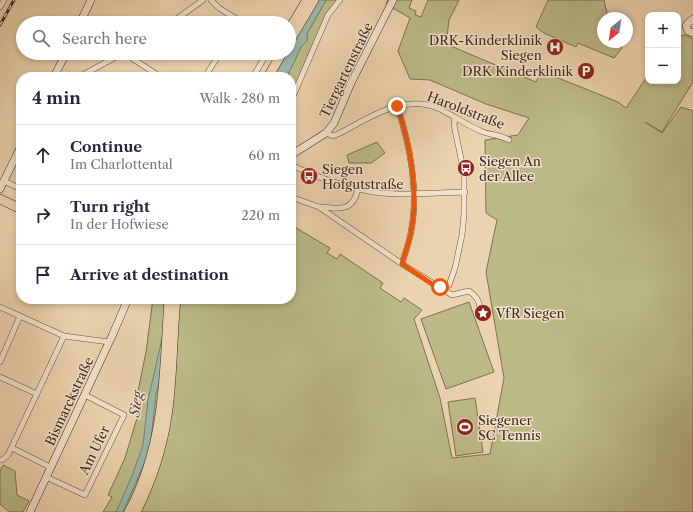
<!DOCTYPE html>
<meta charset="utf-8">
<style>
:root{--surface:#fff;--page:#f6f6f7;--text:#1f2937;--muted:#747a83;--line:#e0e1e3}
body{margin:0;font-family:"Libre Caslon Text",serif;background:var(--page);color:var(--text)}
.controls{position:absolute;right:12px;top:12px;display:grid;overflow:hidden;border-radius:8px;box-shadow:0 2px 6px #0003}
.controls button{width:36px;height:36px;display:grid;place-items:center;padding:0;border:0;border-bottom:1px solid var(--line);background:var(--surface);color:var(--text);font:20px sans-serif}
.compass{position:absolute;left:597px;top:12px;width:36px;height:36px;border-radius:50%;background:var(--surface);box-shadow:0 2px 6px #0003;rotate:210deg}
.stop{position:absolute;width:12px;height:12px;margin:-9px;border:3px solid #ea580c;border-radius:50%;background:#fff}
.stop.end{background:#ea580c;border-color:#fff;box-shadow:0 1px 4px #0008}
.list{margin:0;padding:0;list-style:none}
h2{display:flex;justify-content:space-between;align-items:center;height:52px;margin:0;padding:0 16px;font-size:17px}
h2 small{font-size:13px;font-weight:400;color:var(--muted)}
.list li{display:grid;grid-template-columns:26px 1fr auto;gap:12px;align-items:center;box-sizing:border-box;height:60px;padding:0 16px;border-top:1px solid var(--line)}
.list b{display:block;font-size:15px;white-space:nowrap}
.list p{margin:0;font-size:13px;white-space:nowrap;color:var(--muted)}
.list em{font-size:13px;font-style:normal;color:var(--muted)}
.icon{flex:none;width:22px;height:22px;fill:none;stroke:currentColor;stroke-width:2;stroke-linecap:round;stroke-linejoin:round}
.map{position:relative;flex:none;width:693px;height:512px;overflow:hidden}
.search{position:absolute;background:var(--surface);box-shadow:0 2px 6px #0003;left:16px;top:16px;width:280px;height:44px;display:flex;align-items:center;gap:10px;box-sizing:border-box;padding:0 14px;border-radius:22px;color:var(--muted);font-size:15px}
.panel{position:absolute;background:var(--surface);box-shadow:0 2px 6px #0003;left:16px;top:72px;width:280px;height:232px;border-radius:16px}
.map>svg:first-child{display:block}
.green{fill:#bcbb88;stroke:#7f7254}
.water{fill:#99b8a9;stroke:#767f73}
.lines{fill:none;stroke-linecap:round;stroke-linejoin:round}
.street-casing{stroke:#6c5444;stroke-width:6}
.secondary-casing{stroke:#422a21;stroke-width:8}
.highway-casing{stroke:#422a21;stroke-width:10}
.street{stroke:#f3e2cb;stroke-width:5}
.secondary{stroke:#f3e2cb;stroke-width:7}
.highway{stroke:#ecd3af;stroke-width:9}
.rail-casing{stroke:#422a21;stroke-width:3}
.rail{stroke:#f3e2cb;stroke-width:1.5;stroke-dasharray:4.5;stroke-linecap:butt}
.route{stroke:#ea580c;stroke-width:5}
.labels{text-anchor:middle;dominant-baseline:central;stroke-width:3;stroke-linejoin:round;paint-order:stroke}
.poi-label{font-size:13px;fill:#422a21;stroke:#f3e2cb;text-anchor:start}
.street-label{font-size:13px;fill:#422a21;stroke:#f3e2cb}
.water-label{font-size:14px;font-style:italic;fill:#53463c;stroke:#f3e2cb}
</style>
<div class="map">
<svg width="693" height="512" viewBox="0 0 693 512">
<rect width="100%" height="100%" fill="#ecd3af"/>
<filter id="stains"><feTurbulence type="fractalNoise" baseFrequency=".005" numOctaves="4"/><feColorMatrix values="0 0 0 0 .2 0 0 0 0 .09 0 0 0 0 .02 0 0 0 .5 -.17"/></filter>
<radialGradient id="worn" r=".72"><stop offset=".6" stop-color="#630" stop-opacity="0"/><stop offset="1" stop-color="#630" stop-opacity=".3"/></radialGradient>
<g class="green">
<polygon points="326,0 340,0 332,9 291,101 291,77 287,77 301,47 307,41 307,34"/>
<polygon points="388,0 412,0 409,8 416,11 415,15 421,17 428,0 459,0 449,20 446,44 536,82 541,71 618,102 626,108 648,75 648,81 678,81 678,36 685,35 693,39 693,82 662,132 645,122 662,133 681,107 693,111 693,512 103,512 112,497 108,495 125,458 137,418 135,406 146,352 153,299 291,299 291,225 330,248 327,253 337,259 340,254 383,283 380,288 401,302 404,298 422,310 414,319 440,398 452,458 490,454 504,378 486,272 497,220 486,213 485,140 518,135 529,118 486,104 430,80 410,79 398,51 410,18 386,4"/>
<polygon points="548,0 604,0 608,18 603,18 603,42 621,42 622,48 614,58 578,43 576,47 544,33 536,27"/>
<polygon points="377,142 385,153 371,163 349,163 347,155"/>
<polygon points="469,302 494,372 446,389 421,319"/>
<polygon points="475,398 483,452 456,456 448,402"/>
<polygon points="3,465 15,471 17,495 29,501 23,512 9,512 0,504 0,471"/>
</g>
<g class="water">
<polygon points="318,0 326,0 307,34 307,41 301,47 287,77 274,77 286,53 289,53 289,48 306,16"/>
<polygon points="171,299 181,299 156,394 151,440 147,457 123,512 116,512 132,476 143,445 148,400"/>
</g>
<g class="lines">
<defs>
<g id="street">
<polyline points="211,0 219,8 243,23"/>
<polyline points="0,7 4,0"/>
<polyline points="171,23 203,0"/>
<polyline points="128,53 133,59 161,77"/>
<polyline points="79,77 123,53"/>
<polyline points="205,77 220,53"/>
<polyline points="253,77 267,53"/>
<polyline points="291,101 328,15 340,0"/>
<path d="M397,106C410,144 419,192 411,232C409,243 405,253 402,264"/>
<path d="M326,133L333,136L340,133C371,117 404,93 440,109C454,116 468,126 483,132C492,135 501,135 509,140"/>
<path d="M291,165C317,177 344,187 373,192C403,196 434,193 465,192"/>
<polyline points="4,181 21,189"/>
<path d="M291,197L319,207L402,264L452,295L469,291C476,296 479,300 480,308"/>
<path d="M320,207C339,209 353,212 358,189"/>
<polyline points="440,287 445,287 449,285 455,268 462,235 464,214 464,173 454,125 455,118"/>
<polyline points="0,307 64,336 109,342"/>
<polyline points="0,362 20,316"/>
<polyline points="0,377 37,394"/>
<polyline points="12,448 50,467"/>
<polyline points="0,460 2,460 8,455 64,336"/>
<polyline points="46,477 85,495 124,415 85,395"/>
</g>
<g id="secondary">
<polyline points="693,19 688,23 686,26 688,31 693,33"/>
<polyline points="80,23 91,0"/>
<polyline points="54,77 66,53"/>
<polyline points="291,155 326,133 334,123 351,83 393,0"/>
<polyline points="0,189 21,146"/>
<polyline points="30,512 112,336 128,299"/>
</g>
<g id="highway">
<polyline points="289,30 307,0"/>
<polyline points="289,42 314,0"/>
<polyline points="268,77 282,53"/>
<polyline points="0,199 21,209"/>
<path d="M129,512C166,443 164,374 169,299"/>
<path d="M136,512C151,482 162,449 167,416C173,377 172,338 176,299"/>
</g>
</defs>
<use href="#street" class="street-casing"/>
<use href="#secondary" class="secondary-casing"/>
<use href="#highway" class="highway-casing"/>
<use href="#street" class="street"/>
<use href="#secondary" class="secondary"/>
<use href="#highway" class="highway"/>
<defs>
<polyline id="rail" points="0,25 14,0"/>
</defs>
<use href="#rail" class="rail-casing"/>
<use href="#rail" class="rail"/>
</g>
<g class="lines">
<path class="route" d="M397,106C410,144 419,192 411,232C409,243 405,253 402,264L432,284L440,287"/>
</g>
<defs>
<symbol id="hospital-disc" viewBox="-11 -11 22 22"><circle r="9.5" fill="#8f2418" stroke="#f3e2cb"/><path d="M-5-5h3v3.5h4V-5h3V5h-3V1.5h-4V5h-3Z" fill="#fff"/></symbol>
<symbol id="parking-disc" viewBox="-11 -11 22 22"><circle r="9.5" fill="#8f2418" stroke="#f3e2cb"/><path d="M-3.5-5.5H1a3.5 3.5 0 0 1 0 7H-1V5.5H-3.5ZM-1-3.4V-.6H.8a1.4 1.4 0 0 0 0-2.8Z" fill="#fff"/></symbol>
<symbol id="bus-disc" viewBox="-11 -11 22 22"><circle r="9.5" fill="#8f2418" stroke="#f3e2cb"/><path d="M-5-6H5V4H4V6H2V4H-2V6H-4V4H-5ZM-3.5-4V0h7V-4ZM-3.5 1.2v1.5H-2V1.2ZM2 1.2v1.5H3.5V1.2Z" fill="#fff"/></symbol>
<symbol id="sight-disc" viewBox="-11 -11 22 22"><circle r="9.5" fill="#8f2418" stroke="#f3e2cb"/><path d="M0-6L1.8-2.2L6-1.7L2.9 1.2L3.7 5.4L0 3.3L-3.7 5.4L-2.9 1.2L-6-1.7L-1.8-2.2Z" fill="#fff"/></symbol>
<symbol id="stadium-disc" viewBox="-11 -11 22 22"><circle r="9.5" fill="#8f2418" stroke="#f3e2cb"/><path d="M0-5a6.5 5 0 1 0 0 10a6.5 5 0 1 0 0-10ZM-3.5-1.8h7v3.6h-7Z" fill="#fff"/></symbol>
</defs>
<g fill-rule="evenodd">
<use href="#hospital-disc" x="545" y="37" width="20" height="20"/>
<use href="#parking-disc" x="576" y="61" width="20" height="20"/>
<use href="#bus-disc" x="456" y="158" width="20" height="20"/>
<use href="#bus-disc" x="299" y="166" width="20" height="20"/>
<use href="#sight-disc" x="473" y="303" width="20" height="20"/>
<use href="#stadium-disc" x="455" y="417" width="20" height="20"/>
</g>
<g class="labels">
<g class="poi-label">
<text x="542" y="40" text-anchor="end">DRK-Kinderklinik<tspan x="542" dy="15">Siegen</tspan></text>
<text x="573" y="71" text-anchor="end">DRK Kinderklinik</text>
<text x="479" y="161">Siegen An<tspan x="479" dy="15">der Allee</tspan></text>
<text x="322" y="169">Siegen<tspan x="322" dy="15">Hofgutstraße</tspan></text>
<text x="496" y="313">VfR Siegen</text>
<text x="478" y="420">Siegener<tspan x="478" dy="15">SC Tennis</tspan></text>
</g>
<g class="street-label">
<text transform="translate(346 70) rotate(-64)">Tiergartenstraße</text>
<text transform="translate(466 110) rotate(21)">Haroldstraße</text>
<text transform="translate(69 401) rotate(-65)">Bismarckstraße</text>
<text transform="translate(94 450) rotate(-64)">Am Ufer</text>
</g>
<g class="water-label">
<text transform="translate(136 404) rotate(-81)">Sieg</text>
</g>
</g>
<rect width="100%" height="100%" filter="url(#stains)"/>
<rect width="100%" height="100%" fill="url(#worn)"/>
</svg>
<div class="controls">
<button>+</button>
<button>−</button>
</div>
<svg class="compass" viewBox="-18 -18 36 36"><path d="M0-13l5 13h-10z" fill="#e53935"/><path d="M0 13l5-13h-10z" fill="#747a83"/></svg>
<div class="stop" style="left:440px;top:287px"></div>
<div class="stop end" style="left:397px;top:106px"></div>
<div class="search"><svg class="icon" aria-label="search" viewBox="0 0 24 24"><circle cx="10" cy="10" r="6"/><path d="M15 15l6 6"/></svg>Search here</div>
<section class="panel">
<h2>4 min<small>Walk · 280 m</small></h2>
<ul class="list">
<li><svg class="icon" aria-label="ahead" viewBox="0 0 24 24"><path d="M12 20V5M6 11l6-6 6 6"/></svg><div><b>Continue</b><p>Im Charlottental</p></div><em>60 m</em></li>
<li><svg class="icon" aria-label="right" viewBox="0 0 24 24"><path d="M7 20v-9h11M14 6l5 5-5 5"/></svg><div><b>Turn right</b><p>In der Hofwiese</p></div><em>220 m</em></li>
<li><svg class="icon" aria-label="arrive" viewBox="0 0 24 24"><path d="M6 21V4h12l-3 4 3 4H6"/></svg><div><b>Arrive at destination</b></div></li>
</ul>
</section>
</div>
